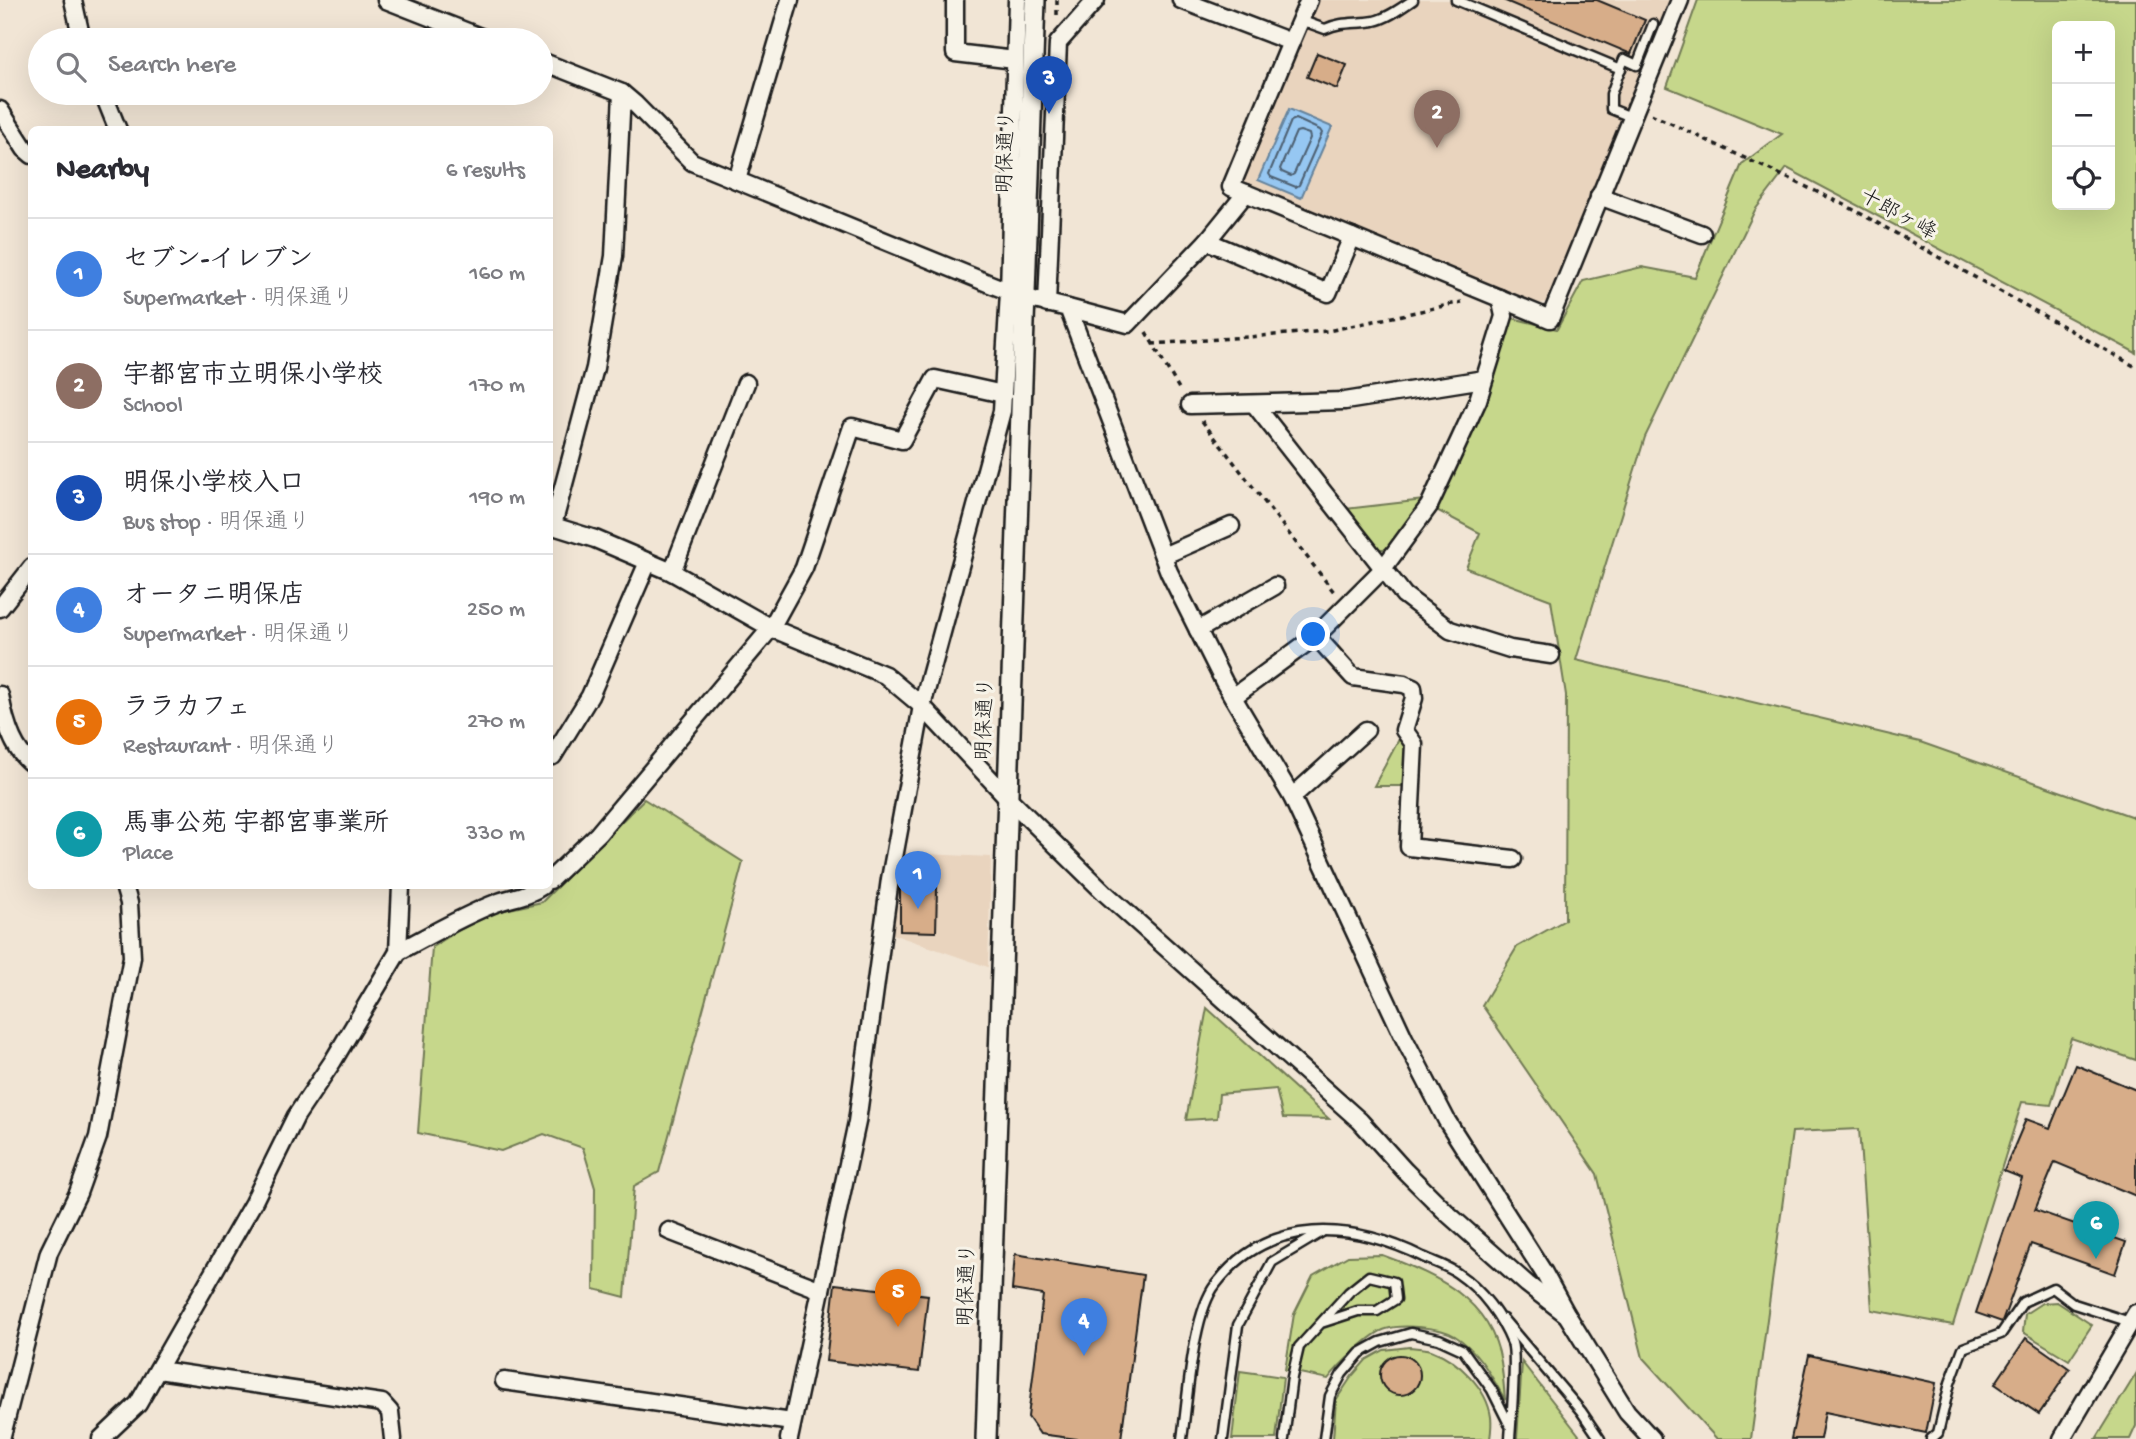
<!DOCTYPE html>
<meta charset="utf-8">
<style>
:root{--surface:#fff;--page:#f7f7f7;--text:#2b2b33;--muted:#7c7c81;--line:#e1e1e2;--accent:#1a73e8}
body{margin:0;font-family:"Gochi Hand","Klee One",sans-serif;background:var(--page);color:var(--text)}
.controls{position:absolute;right:21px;top:21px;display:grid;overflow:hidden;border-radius:10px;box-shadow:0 7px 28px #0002}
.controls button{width:63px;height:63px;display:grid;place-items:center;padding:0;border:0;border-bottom:2px solid var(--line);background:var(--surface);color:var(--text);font:35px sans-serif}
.you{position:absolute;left:1314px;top:635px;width:24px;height:24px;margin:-18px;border:5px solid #fff;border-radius:50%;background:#1a73e8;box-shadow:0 0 0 10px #1a73e833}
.badge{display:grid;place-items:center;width:46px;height:46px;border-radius:50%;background:var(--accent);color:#fff;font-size:23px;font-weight:700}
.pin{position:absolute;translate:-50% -58px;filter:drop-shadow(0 2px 4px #0008)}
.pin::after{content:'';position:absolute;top:37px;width:24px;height:21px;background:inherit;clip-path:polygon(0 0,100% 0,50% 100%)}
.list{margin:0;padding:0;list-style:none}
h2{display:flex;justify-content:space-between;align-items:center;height:91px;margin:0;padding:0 28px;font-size:30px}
h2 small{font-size:23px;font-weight:400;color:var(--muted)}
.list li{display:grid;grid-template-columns:46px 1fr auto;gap:21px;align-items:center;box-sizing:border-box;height:112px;padding:0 28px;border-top:2px solid var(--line)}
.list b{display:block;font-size:26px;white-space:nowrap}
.list p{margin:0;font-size:23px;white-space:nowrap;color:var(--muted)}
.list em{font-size:23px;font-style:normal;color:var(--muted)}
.icon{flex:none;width:38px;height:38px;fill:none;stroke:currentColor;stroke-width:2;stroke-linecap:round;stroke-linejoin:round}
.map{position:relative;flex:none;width:2136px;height:1439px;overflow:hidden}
.search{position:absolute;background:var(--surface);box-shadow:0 7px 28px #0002;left:28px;top:28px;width:525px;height:77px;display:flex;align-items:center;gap:18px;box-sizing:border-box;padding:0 24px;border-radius:38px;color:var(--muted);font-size:26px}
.panel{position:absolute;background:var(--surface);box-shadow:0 7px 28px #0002;left:28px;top:126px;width:525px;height:763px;border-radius:10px}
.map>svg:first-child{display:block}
.built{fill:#e9d4be}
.green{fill:#c6d78b;stroke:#717a54;stroke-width:2;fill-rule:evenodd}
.water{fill:#96c7f2;stroke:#65839c;stroke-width:2}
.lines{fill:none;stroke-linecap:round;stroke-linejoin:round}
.shore{stroke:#4d6072;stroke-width:2}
.building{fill:#d7ad89;stroke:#1c1c1c;stroke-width:2}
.service-casing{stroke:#1c1c1c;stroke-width:13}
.minor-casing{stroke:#1c1c1c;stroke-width:21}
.tertiary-casing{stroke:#1c1c1c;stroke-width:24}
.path{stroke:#1c1c1c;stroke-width:3.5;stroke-dasharray:5 5;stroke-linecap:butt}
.service{stroke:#f7f3e8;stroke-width:8}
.minor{stroke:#f7f3e8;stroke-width:16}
.tertiary{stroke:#f7f3e8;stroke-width:19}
.labels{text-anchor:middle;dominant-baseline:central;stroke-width:6;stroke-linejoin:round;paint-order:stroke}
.street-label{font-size:21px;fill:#1c1c1c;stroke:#f7f3e8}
</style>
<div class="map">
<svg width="2136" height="1439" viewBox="0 0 2136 1439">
<rect width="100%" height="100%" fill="#f1e5d5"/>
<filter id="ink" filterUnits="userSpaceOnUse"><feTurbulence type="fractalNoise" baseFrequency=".0143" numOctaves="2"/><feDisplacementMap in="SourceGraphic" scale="14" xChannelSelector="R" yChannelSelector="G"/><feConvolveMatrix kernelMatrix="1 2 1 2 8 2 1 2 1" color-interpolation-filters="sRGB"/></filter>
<g filter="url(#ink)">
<g class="built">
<polygon points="1318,0 1679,0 1551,299 1536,306 1247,187 1242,178"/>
<polygon points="903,853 991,857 988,967 892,934"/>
</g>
<g class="green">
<path d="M1698,0H2136V353L1787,168L1755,210L1645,437L1576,660L1920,742L2136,818V1060L2071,1038L2051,1105L2022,1102L1953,1325L1872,1310L1859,1129L1792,1132L1751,1439H1717L1643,1358L1597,1174L1482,1005L1517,947L1565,920L1566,695L1551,600L1466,568L1480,533L1429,506L1504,316L1557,329L1583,281L1642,267L1695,277L1742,164L1782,134L1667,87ZM2057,26H2110V205H2057Z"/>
<polygon points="1424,500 1391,549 1378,549 1345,509"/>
<polygon points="1404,730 1412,786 1374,786"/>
<polygon points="644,799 743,862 659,1172 634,1186 625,1297 594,1289 595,1188 583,1148 544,1134 501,1151 418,1133 432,947 461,929 495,912 542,902"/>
<polygon points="1207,1008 1329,1119 1283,1118 1276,1089 1219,1094 1217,1118 1186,1120"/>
<path d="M1382,1255C1435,1274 1491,1299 1501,1362C1503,1375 1504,1388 1505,1400C1492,1377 1479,1351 1455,1336C1441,1327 1402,1324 1386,1329C1371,1333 1338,1366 1328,1379L1285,1370L1294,1314L1313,1276L1348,1256Z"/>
<polygon points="2057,1302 2092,1325 2069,1360 2023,1332 2025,1314 2042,1303"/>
<path d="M1409,1347C1416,1348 1424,1348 1431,1350C1458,1360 1487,1388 1491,1417C1492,1424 1491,1432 1490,1439H1333L1336,1400L1352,1376L1366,1360L1384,1350Z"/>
<polygon points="1522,1362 1582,1439 1517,1439"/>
<polygon points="1240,1371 1283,1377 1276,1439 1232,1439"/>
<polygon points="2136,1374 2136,1426 2130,1439 2096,1439"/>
</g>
<polygon class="water" points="1289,109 1332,127 1301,198 1258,180"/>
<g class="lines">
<g class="shore">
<polygon points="1296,119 1320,130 1322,133 1299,185 1296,187 1271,177 1269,174 1291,121"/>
<polygon points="1300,131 1309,134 1310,138 1294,174 1291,176 1282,172 1280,169 1296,132"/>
</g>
</g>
<g class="building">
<polygon points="1503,0 1597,0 1645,20 1631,54"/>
<polygon points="1317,53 1347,65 1337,89 1307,77"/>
<polygon points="900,886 937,887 936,932 900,931"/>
<polygon points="2076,1065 2136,1090 2136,1196 2055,1162 2035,1210 2126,1242 2115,1274 2031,1244 2002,1322 1976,1313 2022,1178 2004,1171 2026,1119 2050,1128"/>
<polygon points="1015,1254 1143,1275 1121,1439 1077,1439 1040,1434 1028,1417 1043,1295 1012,1290"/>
<polygon points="835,1284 928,1295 919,1372 826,1361"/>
<polygon points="2026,1338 2070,1369 2039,1414 1995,1384"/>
<polygon points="1809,1355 1936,1383 1926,1433 1825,1412 1820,1439 1791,1439"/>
<circle cx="1400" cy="1375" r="20"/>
</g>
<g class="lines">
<defs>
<g id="service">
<polyline points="1456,0 1621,69"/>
<path d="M1300,20L1325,29C1341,21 1357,24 1374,21C1388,18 1401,8 1413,0"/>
<polyline points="1631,117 1611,109 1611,94 1624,59 1637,65 1653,24"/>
<polyline points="1503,1319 1581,1411 1600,1439"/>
<path d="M1182,1439C1188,1399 1192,1314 1216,1284C1269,1215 1352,1222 1423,1257C1434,1262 1447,1266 1457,1273C1482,1290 1501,1316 1512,1343C1517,1356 1511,1422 1510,1439"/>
<polyline points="1223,1439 1238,1325 1272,1262 1322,1232"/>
<polyline points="1284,1439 1292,1377 1299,1347 1349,1292 1369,1276 1394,1282 1396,1299 1377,1311 1358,1311 1321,1323"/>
<polyline points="1324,1439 1330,1396 1342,1374 1360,1353 1380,1342 1411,1333 1439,1339 1463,1350 1492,1390 1509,1424"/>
<polyline points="1931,1439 1938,1433 1950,1383 1963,1348 2001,1334 2023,1302 2053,1288 2074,1304 2130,1322"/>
</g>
<g id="minor">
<polyline points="73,0 82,40"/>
<polyline points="386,0 488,40"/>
<polyline points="955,0 955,53 1015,60"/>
<polyline points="1181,0 1291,42 1309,0"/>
<polyline points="1291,42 1231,187 1550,319 1680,0"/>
<polyline points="541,61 622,93 635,104 692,162 990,284 1026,298 1068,308 1169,572 1224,682 1292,797 1404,1038 1447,1121 1544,1273 1567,1315"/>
<polyline points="103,93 118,130"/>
<polyline points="0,110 25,149 32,155"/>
<polyline points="737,180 790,0"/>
<polyline points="1599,196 1702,234"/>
<polyline points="1207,241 1328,293 1352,237"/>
<polyline points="1047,304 1058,43 1096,0"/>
<polyline points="1068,308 1128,324 1207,241 1246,193"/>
<polyline points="1190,405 1345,401 1484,379"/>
<polyline points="1255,405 1404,595 1450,630 1510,649 1551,655"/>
<polyline points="550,525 595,539 672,572 771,628 885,675 922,706 1007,797 1106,894 1360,1121 1405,1171 1448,1214 1527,1284 1567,1315 1627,1412 1652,1439"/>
<polyline points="553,525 595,368 614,256 622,93"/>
<polyline points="1163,556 1231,526"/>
<polyline points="672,572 746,383"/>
<polyline points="0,608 32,567"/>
<polyline points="1198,630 1275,586"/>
<polyline points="1316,636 1382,570 1429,506 1478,400 1504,316 1500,298"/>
<path d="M0,695C4,718 12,750 32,764"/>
<polyline points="1233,697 1316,636 1353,677 1404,684 1413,688 1414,698 1404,730 1414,744 1409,847 1513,859"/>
<polyline points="550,755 553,756 590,696 648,562"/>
<polyline points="1292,797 1366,730"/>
<polyline points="550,880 598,834 771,628 804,568 852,427 902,440 935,379 1003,394"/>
<path d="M398,952C430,935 462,916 496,903C512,897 528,896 542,886"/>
<polyline points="669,1231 821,1290"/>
<polyline points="158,1370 382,1403 390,1412 393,1439"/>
<polyline points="504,1381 792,1422"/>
<polyline points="1,1439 49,1252 78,1193 98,1137 132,957 129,903 124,886"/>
<polyline points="101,1439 138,1404 253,1203 296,1116 333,1061 398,952 401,886"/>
<polyline points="789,1439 857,1122 890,879 922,706 1002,411 1009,292 1017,0"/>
<polyline points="2062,1439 2136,1313"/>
</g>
<polyline id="tertiary" points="986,1439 1035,0"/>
</defs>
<use href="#service" class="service-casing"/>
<use href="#minor" class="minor-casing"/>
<use href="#tertiary" class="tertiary-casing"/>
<g class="path">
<polyline points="1057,15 1057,0"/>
<polyline points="1651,114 1845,205 2136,367"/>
<polyline points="1146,332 1181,392"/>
<polyline points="1152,344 1328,331 1462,302"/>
<polyline points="1202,421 1334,592"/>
</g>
<use href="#service" class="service"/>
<use href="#minor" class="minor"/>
<use href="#tertiary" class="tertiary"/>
</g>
</g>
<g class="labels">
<g class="street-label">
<text transform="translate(1008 152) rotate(-88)">明保通り</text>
<text transform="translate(1897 216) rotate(29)">十郎ヶ峰</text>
<text transform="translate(987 719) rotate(-88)">明保通り</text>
<text transform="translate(969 1285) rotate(-88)">明保通り</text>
</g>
</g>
</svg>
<div class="controls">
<button>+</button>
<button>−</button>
<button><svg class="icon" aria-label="locate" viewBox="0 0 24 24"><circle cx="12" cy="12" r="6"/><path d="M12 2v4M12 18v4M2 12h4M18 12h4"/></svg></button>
</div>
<div class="you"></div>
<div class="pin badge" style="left:918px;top:909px;background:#3f7fe0">1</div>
<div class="pin badge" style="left:1437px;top:148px;background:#8d6e63">2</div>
<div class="pin badge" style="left:1049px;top:114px;background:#1a4fb4">3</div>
<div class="pin badge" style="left:1084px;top:1356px;background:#3f7fe0">4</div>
<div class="pin badge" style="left:898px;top:1327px;background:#e8710a">5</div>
<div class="pin badge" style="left:2096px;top:1259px;background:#0f9aa8">6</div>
<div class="search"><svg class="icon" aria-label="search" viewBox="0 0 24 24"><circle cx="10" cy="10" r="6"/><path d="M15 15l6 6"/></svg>Search here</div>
<section class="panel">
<h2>Nearby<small>6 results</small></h2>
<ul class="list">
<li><span class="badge" style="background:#3f7fe0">1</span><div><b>セブン-イレブン</b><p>Supermarket · 明保通り</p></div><em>160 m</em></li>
<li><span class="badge" style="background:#8d6e63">2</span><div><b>宇都宮市立明保小学校</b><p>School</p></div><em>170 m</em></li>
<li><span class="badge" style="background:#1a4fb4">3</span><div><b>明保小学校入口</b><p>Bus stop · 明保通り</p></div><em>190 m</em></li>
<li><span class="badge" style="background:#3f7fe0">4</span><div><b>オータニ明保店</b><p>Supermarket · 明保通り</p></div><em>250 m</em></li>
<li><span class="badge" style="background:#e8710a">5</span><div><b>ララカフェ</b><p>Restaurant · 明保通り</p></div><em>270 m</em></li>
<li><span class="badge" style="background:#0f9aa8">6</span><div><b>馬事公苑 宇都宮事業所</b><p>Place</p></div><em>330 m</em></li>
</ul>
</section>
</div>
